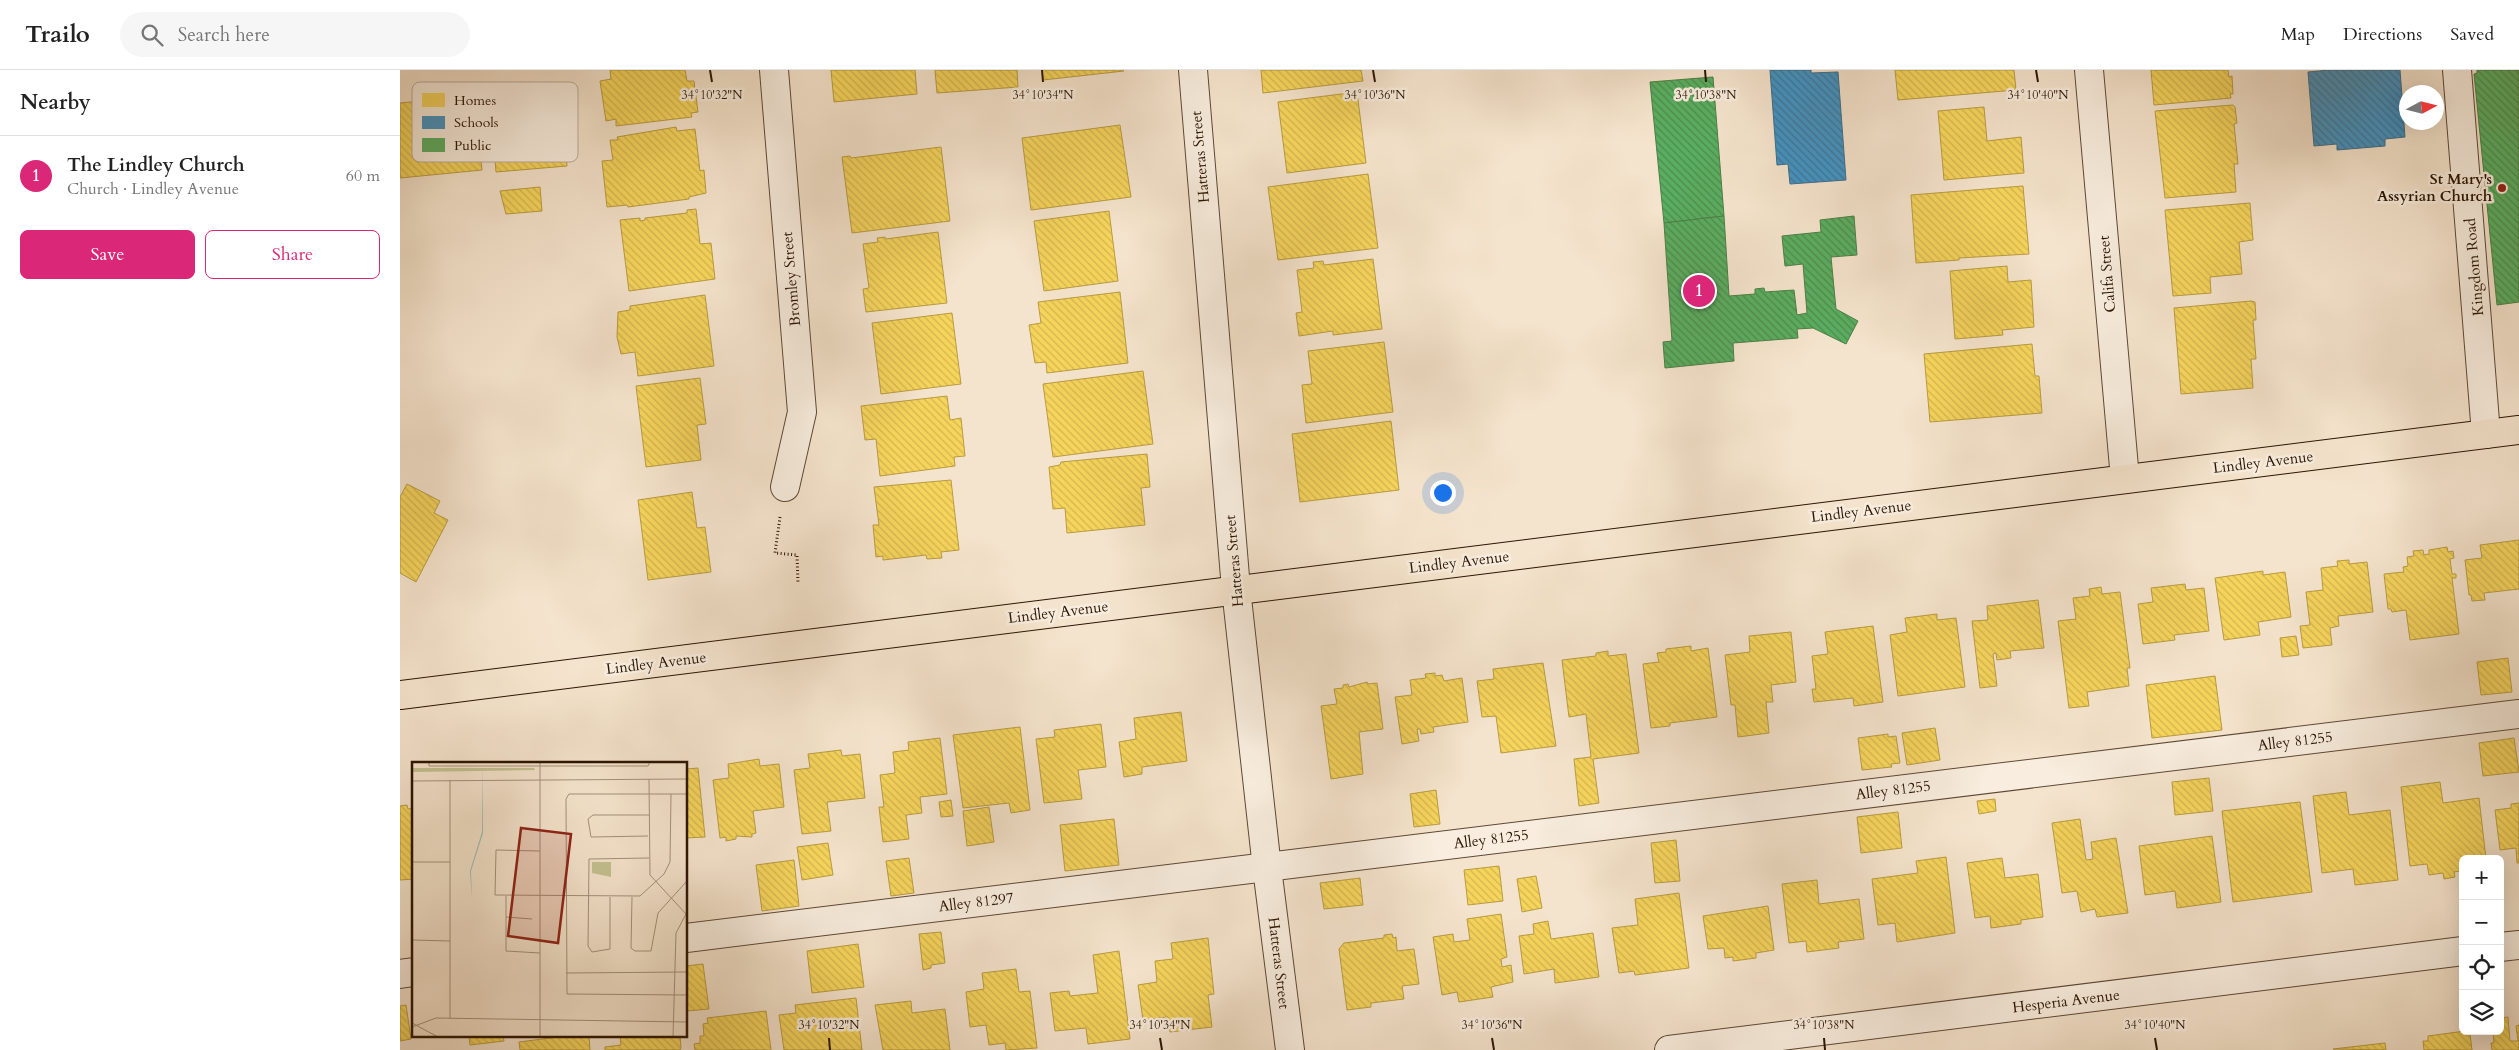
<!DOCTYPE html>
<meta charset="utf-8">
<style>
:root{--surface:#fff;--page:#f6f6f6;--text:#222;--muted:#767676;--line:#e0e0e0;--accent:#db2777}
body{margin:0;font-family:Cardo,serif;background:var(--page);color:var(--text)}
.controls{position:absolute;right:15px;bottom:15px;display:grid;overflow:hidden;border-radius:8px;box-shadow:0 5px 20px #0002}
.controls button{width:45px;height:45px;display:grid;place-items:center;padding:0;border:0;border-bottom:1px solid var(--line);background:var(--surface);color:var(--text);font:25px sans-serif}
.compass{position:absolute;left:1999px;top:15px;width:45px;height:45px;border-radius:50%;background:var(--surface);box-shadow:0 5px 20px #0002;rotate:83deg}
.you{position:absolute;left:1042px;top:422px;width:18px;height:18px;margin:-12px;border:4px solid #fff;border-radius:50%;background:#1a73e8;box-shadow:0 0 0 8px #1a73e833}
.badge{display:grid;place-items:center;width:32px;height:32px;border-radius:50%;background:var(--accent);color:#fff;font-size:16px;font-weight:700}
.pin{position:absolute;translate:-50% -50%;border:2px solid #fff;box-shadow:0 1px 5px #0006}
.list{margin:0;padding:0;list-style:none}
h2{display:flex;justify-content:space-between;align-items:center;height:65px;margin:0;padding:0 20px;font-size:21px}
h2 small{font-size:16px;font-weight:400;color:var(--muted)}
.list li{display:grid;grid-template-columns:32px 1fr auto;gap:15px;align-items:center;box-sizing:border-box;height:80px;padding:0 20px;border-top:1px solid var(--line)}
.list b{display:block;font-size:19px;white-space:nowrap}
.list p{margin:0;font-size:16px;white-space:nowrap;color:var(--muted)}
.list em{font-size:16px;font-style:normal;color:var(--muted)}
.actions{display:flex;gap:10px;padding:15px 20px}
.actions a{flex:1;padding:11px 0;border:1px solid var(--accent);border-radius:8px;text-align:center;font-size:18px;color:var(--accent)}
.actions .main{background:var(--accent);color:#fff}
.icon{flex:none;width:28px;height:28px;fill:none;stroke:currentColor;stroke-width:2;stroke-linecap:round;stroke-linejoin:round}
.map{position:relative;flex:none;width:2119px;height:980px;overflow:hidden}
header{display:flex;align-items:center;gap:30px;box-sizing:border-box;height:70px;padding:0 25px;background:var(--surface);border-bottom:1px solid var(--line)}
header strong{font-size:24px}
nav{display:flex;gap:28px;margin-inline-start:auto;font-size:18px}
.search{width:350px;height:45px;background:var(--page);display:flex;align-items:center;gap:12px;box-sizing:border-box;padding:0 18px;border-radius:28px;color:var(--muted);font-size:19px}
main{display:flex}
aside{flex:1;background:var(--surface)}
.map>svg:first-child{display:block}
.homes{fill:url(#homes-back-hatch);stroke:#b99b41}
.schools{fill:url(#schools-back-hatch);stroke:#3c6d89}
.public{fill:url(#public-back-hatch);stroke:#4c8045}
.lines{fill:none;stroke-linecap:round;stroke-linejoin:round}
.minor-casing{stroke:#5d4836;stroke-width:30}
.major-casing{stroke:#2a1403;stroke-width:30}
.path{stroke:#2a1403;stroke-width:3;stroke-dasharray:1 2.5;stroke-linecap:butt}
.minor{stroke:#f8edde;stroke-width:28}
.major{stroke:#f5e4cd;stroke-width:28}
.ticks{fill:none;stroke:#2a1403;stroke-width:2}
.poi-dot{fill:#8f2418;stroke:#f8edde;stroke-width:2}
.labels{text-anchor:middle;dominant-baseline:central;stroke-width:5;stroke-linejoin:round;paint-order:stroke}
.street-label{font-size:15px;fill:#2a1403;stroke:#f8edde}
.poi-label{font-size:15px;font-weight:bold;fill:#2a1403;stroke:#f8edde;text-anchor:end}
.inset-road{fill:none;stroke:#a4917c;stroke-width:1}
.view{fill:#8f2418;fill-opacity:0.15;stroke:#8f2418;stroke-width:2.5}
.inset-edge{fill:none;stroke:#2a1403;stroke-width:2.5}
.key{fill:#f8edde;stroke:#baac9c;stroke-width:1}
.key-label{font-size:14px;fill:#2a1403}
.ticks-label{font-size:12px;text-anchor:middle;fill:#2a1403;stroke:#f8edde;stroke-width:5;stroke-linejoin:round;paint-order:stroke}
</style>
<header>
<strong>Trailo</strong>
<div class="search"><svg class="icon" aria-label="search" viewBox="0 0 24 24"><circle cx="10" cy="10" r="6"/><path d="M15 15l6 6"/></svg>Search here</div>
<nav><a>Map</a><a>Directions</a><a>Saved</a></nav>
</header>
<main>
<aside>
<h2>Nearby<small></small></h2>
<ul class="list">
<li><span class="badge">1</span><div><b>The Lindley Church</b><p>Church · Lindley Avenue</p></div><em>60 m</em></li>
</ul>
<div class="actions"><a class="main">Save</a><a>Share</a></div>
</aside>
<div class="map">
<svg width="2119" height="980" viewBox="0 0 2119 980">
<defs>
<pattern id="homes-back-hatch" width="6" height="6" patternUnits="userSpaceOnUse" patternTransform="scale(1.25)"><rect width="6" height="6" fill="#f6d55c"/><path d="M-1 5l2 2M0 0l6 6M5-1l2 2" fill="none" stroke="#d3b64e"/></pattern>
<pattern id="schools-back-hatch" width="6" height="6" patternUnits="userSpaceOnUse" patternTransform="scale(1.25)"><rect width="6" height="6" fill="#4393c3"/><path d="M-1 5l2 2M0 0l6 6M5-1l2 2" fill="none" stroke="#38779c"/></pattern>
<pattern id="public-back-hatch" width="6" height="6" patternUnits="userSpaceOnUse" patternTransform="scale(1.25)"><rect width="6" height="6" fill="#5aae61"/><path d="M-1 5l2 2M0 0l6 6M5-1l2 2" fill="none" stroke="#4b8c4e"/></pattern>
</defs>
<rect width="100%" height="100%" fill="#f5e4cd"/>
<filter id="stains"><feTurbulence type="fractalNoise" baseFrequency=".004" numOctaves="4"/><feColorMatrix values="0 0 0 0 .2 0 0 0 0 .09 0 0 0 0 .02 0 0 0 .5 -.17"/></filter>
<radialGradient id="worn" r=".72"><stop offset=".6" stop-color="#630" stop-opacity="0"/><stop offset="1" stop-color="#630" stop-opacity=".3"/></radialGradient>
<g class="homes">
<polygon points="210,0 285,0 287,11 294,11 298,42 291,43 292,47 216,56 216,49 206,51 200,11 211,9"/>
<polygon points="431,0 515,0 517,24 434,32"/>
<polygon points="535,0 617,0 618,17 537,23"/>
<polygon points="642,0 723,0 724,1 643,10"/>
<polygon points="861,0 961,0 963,11 863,23"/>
<polygon points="1495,0 1614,0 1616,20 1498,30"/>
<polygon points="1751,0 1828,0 1829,7 1832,6 1833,24 1830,24 1831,28 1754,35"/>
<polygon points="161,14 167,96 96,102 91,42 123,40 120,18"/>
<polygon points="957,22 966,93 887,103 878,32"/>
<polygon points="74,26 82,100 0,108 0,33"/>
<polygon points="1833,35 1835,37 1837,53 1834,54 1838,94 1834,94 1836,122 1765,128 1755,41"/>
<polygon points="1584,37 1587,71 1621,67 1624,103 1544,110 1538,41"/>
<polygon points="720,55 731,127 631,140 622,68"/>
<polygon points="276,57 277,61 295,59 300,101 304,100 306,123 289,127 289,129 228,137 227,135 207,137 202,91 213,90 210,70 218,70 217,67"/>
<polygon points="541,77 550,151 452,163 442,87 450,86 451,88"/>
<polygon points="968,104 978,178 878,190 868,117"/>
<polygon points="1623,116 1629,184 1559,188 1559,190 1516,193 1511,125"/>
<polygon points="140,117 142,141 106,144 100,121"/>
<polygon points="1850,133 1853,170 1839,172 1842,204 1810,207 1811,223 1773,226 1765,140"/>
<polygon points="296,139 300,174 311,173 315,209 229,221 220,150 240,148 240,151 245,150 245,148 287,143 287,140"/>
<polygon points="709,141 718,211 644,221 634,151"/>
<polygon points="538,162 547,233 466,242 463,219 469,218 463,174 478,172 477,168 485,167 486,169"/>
<polygon points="973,189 982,259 933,265 933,261 899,266 896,243 902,242 897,200 914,198 913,192 923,191 924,195"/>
<polygon points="1607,196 1608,212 1631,210 1634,257 1602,260 1603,265 1555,269 1550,201"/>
<polygon points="720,222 728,293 647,303 646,292 635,293 629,255 641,253 638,232"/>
<polygon points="305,225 314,296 238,306 235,282 221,284 217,267 218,242 230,240 230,236"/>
<polygon points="1851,231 1855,232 1856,250 1853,250 1856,289 1851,289 1853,318 1781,324 1774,238"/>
<polygon points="552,243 561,314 481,324 472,253"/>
<polygon points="984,272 993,342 906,353 902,315 912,314 908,281"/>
<polygon points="1632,274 1635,306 1639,306 1642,343 1530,352 1524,284"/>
<polygon points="743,301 753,374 653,387 643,314"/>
<polygon points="300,308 306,354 297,355 301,390 246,397 236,316"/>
<polygon points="547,326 550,350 561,348 565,386 554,387 555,396 480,406 476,369 465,370 461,336"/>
<polygon points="991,351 999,420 900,432 892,364"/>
<polygon points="747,384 750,417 741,418 745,455 667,463 665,438 653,439 649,397 660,395 661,392"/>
<polygon points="551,410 559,480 541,482 542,488 527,489 526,485 483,490 483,486 476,487 473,455 479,455 474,417"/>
<polygon points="7,414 40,431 34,443 48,450 16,512 0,503 0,427"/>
<polygon points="292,422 297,458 305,457 311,502 248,510 238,430"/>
<polygon points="2119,470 2119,519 2084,523 2085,530 2072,531 2071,525 2069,525 2065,490 2082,488 2080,475"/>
<polygon points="2047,477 2048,482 2053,481 2054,488 2050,489 2052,504 2056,504 2056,508 2052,508 2059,564 2010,570 2006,540 1992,542 1991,539 1988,539 1984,504 2004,502 2003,497 2008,496 2007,487 2014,486 2013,481 2023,480 2024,485 2029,484 2029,480"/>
<polygon points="1949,490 1949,494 1967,492 1973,542 1938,546 1939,556 1930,558 1932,575 1903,578 1900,556 1910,555 1906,522 1923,520 1921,498 1938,496 1937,491"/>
<polygon points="1863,501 1863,505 1885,502 1891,547 1858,552 1860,565 1824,570 1815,508"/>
<polygon points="1785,514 1786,520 1804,518 1809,561 1774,565 1775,570 1743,574 1738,534 1753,532 1751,518"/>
<polygon points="1701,517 1702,524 1720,522 1730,598 1727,598 1729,616 1687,622 1689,636 1669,638 1658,551 1676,549 1673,528 1690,526 1689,519"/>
<polygon points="1638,530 1644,578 1610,581 1611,588 1597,590 1596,583 1593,584 1597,616 1580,618 1572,551 1588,550 1587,536"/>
<polygon points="1537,544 1537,550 1556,548 1565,617 1498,626 1490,565 1507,562 1505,548"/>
<polygon points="1473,556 1483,632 1454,636 1453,628 1414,632 1412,619 1416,619 1412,586 1428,584 1425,562"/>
<polygon points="1391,562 1396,612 1371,615 1373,632 1366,632 1369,663 1338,667 1335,635 1331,635 1325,585 1350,582 1349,566"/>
<polygon points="1896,566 1899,585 1882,587 1880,568"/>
<polygon points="1291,576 1291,581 1308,578 1317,647 1270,653 1270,656 1251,658 1243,594 1259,592 1257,583 1266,582 1266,579"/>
<polygon points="1208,581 1208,586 1226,584 1239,683 1193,689 1199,733 1179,736 1174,689 1191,687 1186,644 1169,647 1162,590 1196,586 1196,583"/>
<polygon points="2108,588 2112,622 2081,625 2077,592"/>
<polygon points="1143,593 1156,676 1101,683 1096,646 1082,647 1077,611 1094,609 1093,599"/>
<polygon points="1035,603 1035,606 1042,605 1044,611 1062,608 1068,652 1033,657 1034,662 1021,664 1020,659 1017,659 1019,671 1002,674 995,627 1012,625 1010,610 1026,608 1025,604"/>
<polygon points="1815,606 1822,660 1752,668 1746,615"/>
<polygon points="967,612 968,614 977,613 983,659 959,662 963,704 931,709 921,636 937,634 934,619 943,618 943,615 948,614 949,617"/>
<polygon points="781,642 787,691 742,697 742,704 724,707 719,672 736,669 734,648"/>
<polygon points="701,654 706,697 678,700 682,729 644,733 636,669 655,667 654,660"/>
<polygon points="620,657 630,740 611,743 609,733 563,738 553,665"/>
<polygon points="1535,658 1540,690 1507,695 1502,663"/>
<polygon points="1488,664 1488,667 1496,666 1500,693 1491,694 1492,697 1462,700 1458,668"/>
<polygon points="540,668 547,724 520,727 522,743 506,745 509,769 483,772 479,737 484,737 480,705 495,703 493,682 509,680 508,672"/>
<polygon points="2114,668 2119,702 2083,706 2079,673"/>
<polygon points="441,680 442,686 460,684 465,728 427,732 431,761 402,764 394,700 410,698 408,684"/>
<polygon points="359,689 360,696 379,694 384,737 353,741 356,763 352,764 352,767 336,766 336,769 326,771 326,767 320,768 313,710 329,708 328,694"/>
<polygon points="298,698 305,767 286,768 286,699"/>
<polygon points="1809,708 1813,741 1775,745 1772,712"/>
<polygon points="2040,712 2043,733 2079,728 2086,789 2063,789 2063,792 2060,793 2061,801 2054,802 2055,807 2044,809 2043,803 2029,805 2027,794 2010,796 2001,717"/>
<polygon points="1036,720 1040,754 1014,757 1010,724"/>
<polygon points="1946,722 1949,745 1990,740 1998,810 1955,815 1953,799 1922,803 1913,726"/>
<polygon points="1595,729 1596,741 1579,744 1577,731"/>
<polygon points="551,730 553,746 541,747 539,732"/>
<polygon points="1900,732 1912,822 1833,832 1822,741"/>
<polygon points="2119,733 2119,793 2117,793 2116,778 2100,780 2095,740 2111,738 2111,734"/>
<polygon points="7,735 8,739 14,738 14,809 0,810 0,736"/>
<polygon points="589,737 594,772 567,776 563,741"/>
<polygon points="1498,742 1502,778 1461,783 1457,747"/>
<polygon points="714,749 719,795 665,801 660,755"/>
<polygon points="1680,749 1686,790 1693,789 1691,772 1716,768 1728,843 1697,847 1695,839 1681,842 1677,821 1662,823 1652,753"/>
<polygon points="1812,766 1821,832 1777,838 1775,821 1745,825 1739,776"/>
<polygon points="1276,770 1280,811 1255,813 1251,773"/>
<polygon points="428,773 433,805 402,810 397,777"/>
<polygon points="1546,787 1555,863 1497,872 1495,853 1478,855 1472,809 1518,803 1516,791"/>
<polygon points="509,788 514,823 491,826 486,791"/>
<polygon points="1602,788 1605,808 1638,804 1643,847 1621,850 1621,854 1591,858 1590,846 1575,848 1567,793"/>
<polygon points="394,790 399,836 362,841 356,795"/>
<polygon points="1099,796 1103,831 1068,835 1064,800"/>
<polygon points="1136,806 1142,838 1122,842 1117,809"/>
<polygon points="960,808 963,835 924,839 920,813"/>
<polygon points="1417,810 1419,834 1459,829 1464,869 1438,872 1439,878 1407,882 1406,871 1389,873 1382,814"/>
<polygon points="1279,823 1289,898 1235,905 1234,901 1219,903 1212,858 1238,855 1235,829"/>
<polygon points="1368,836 1374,880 1356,883 1356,888 1333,891 1333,887 1325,888 1324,878 1308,879 1303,846"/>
<polygon points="1101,844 1107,887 1101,889 1102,897 1111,895 1113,912 1091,917 1093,927 1059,932 1057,922 1042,925 1033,867 1053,864 1054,872 1070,870 1067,849"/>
<polygon points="1148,851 1151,869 1193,863 1199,907 1155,913 1154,899 1124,904 1119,866 1134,864 1133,854"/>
<polygon points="541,862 545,893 531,895 531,898 523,900 519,864"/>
<polygon points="992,864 993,868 996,867 997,881 1014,879 1019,914 1002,916 1004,929 971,933 971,937 947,940 939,879 944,873 984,868 984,865"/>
<polygon points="808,868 814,924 808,925 812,957 770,962 768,947 743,950 738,915 757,912 755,891 773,889 771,873"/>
<polygon points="458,874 464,917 412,923 407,881"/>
<polygon points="719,881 730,969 688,974 686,958 655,961 650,923 669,921 670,926 698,923 693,885"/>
<polygon points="303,894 309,939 287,941 286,896"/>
<polygon points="616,899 619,922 630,921 637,978 606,980 605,973 589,975 586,955 570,957 566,922 584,919 582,903"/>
<polygon points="456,928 462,980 384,980 379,945 396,943 395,935"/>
<polygon points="511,931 512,943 545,939 550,980 483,980 475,935"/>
<polygon points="6,935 11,969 0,971 0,936"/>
<polygon points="366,941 371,980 295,980 294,974 300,973 300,966 304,966 303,954 308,953 307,948"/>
<polygon points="2108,947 2110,971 2118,971 2116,956 2119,955 2119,980 2092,980 2091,973 2094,973 2093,961 2100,961 2100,948"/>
<polygon points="2065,961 2065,965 2070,964 2072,980 2024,980 2023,971 2028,971 2028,966"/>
<polygon points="69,966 103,966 104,971 70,975"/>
<polygon points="166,966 189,966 190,980 120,980 119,972"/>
<polygon points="220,966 280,966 281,977 280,980 205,980 205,977 221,975"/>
<polygon points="1985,973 1986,980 1933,979"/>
</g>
<g class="schools">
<polygon points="1370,0 1411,0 1411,3 1438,2 1446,110 1390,114 1388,94 1377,95"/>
<polygon points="1930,0 2000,0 2005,67 1985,69 1985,76 1937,80 1937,74 1914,76 1908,2"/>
</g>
<g class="public">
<polygon points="2077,0 2119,0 2119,232 2097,235 2074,4 2077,3"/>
<polygon points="1313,7 1324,146 1264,153 1250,12"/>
<polygon points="1324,146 1329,226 1355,224 1355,219 1364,218 1365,222 1394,220 1397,245 1407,243 1403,194 1385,196 1382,166 1421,162 1420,150 1454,146 1457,185 1431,187 1436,239 1458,251 1446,274 1413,258 1397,259 1398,268 1333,273 1334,291 1265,298 1263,272 1272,271 1264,153"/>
</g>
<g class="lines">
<defs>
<g id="minor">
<polyline points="374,0 402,342 385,417"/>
<polyline points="793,0 836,519 867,798 890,980"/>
<polyline points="1689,0 1725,409"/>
<polyline points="2057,0 2086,364"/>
<polyline points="286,868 2119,644"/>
<polyline points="2100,877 2119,875"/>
<polyline points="0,904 14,902"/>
<polyline points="1269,980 2063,881"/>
</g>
<polyline id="major" points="0,625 2119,360"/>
</defs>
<use href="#minor" class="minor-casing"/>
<use href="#major" class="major-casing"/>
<polyline class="path" points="380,447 375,483 397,485 398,513"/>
<use href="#minor" class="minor"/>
<use href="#major" class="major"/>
</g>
<path class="ticks" d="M310,0L312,12M642,0L643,12M973,0L975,12M1305,0L1306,12M1636,0L1638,12M429,968L430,980M760,968L762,980M1092,968L1094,980M1424,968L1425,980M1755,968L1757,980"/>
<circle class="poi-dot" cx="2102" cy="118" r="5"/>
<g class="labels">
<g class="street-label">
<text transform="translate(800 87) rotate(-95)">Hatteras Street</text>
<text transform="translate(2074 197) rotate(-95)">Kingdom Road</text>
<text transform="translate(1707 204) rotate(-95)">Califa Street</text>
<text transform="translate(391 209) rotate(-95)">Bromley Street</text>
<text transform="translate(1863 392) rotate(-7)">Lindley Avenue</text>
<text transform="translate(1461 441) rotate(-7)">Lindley Avenue</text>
<text transform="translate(834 491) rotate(-95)">Hatteras Street</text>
<text transform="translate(1059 492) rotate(-7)">Lindley Avenue</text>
<text transform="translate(658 542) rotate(-7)">Lindley Avenue</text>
<text transform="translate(256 593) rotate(-7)">Lindley Avenue</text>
<text transform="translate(1895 671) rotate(-7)">Alley 81255</text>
<text transform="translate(1493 720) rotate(-7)">Alley 81255</text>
<text transform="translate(1091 769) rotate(-7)">Alley 81255</text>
<text transform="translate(576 832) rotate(-7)">Alley 81297</text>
<text transform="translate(879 893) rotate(83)">Hatteras Street</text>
<text transform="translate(1666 931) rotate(-7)">Hesperia Avenue</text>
</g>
<g class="poi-label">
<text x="2092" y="109">St Mary's<tspan x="2092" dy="17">Assyrian Church</tspan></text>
</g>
</g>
<g transform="translate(12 692)">
<rect width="275" height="275" fill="#f5e4cd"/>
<path d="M180,100H199V115L180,111Z" fill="#c4c293"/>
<path d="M0,6H122L123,8L0,10Z" fill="#c4c293"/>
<path d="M71,0V71L59,109L60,138L58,109L70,70Z" fill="#9dbebc"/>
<path class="inset-road" d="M17,0V4H236L238,0M128,0V275M237,17L238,113L274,152L264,171L261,275M38,18V256M0,19L275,17M275,32H157L154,37L155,232L275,233M236,74L179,75L176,57L181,53H237M128,89L84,88L83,133L228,134L252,112L258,100L259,32M0,100H38M94,134V189L128,191M198,135V187L180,190L176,184L177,97L237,96M220,135L219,186L223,189H239L246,151L275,119M94,155L120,157M0,178L38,179M154,211L275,210M0,261L26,275M0,265L24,256L275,260"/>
<path class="view" d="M109,66L159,72L146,181L96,174Z"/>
<rect width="275" height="275" class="inset-edge"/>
</g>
<rect x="12" y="12" width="166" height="80" rx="8" class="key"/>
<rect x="22" y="23" width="23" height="14" fill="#f6d55c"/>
<rect x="22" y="46" width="23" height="13" fill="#4393c3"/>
<rect x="22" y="68" width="23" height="14" fill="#5aae61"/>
<g class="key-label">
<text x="54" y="35">Homes</text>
<text x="54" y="57">Schools</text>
<text x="54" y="80">Public</text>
</g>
<g class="ticks-label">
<text x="312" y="29">34°10'32"N</text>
<text x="643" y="29">34°10'34"N</text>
<text x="975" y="29">34°10'36"N</text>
<text x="1306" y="29">34°10'38"N</text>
<text x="1638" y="29">34°10'40"N</text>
<text x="429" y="959">34°10'32"N</text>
<text x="760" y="959">34°10'34"N</text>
<text x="1092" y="959">34°10'36"N</text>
<text x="1424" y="959">34°10'38"N</text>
<text x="1755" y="959">34°10'40"N</text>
</g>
<rect width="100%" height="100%" filter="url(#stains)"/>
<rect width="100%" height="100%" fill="url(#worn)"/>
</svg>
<div class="controls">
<button>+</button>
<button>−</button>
<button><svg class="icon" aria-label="locate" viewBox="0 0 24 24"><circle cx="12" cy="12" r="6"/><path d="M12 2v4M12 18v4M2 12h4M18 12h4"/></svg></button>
<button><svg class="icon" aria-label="layers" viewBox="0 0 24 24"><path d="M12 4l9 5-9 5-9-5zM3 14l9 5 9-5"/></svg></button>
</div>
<svg class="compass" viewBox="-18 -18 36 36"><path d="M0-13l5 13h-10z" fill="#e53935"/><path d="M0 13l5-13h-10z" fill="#767676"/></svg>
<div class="you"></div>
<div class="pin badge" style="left:1299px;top:221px">1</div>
</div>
</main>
